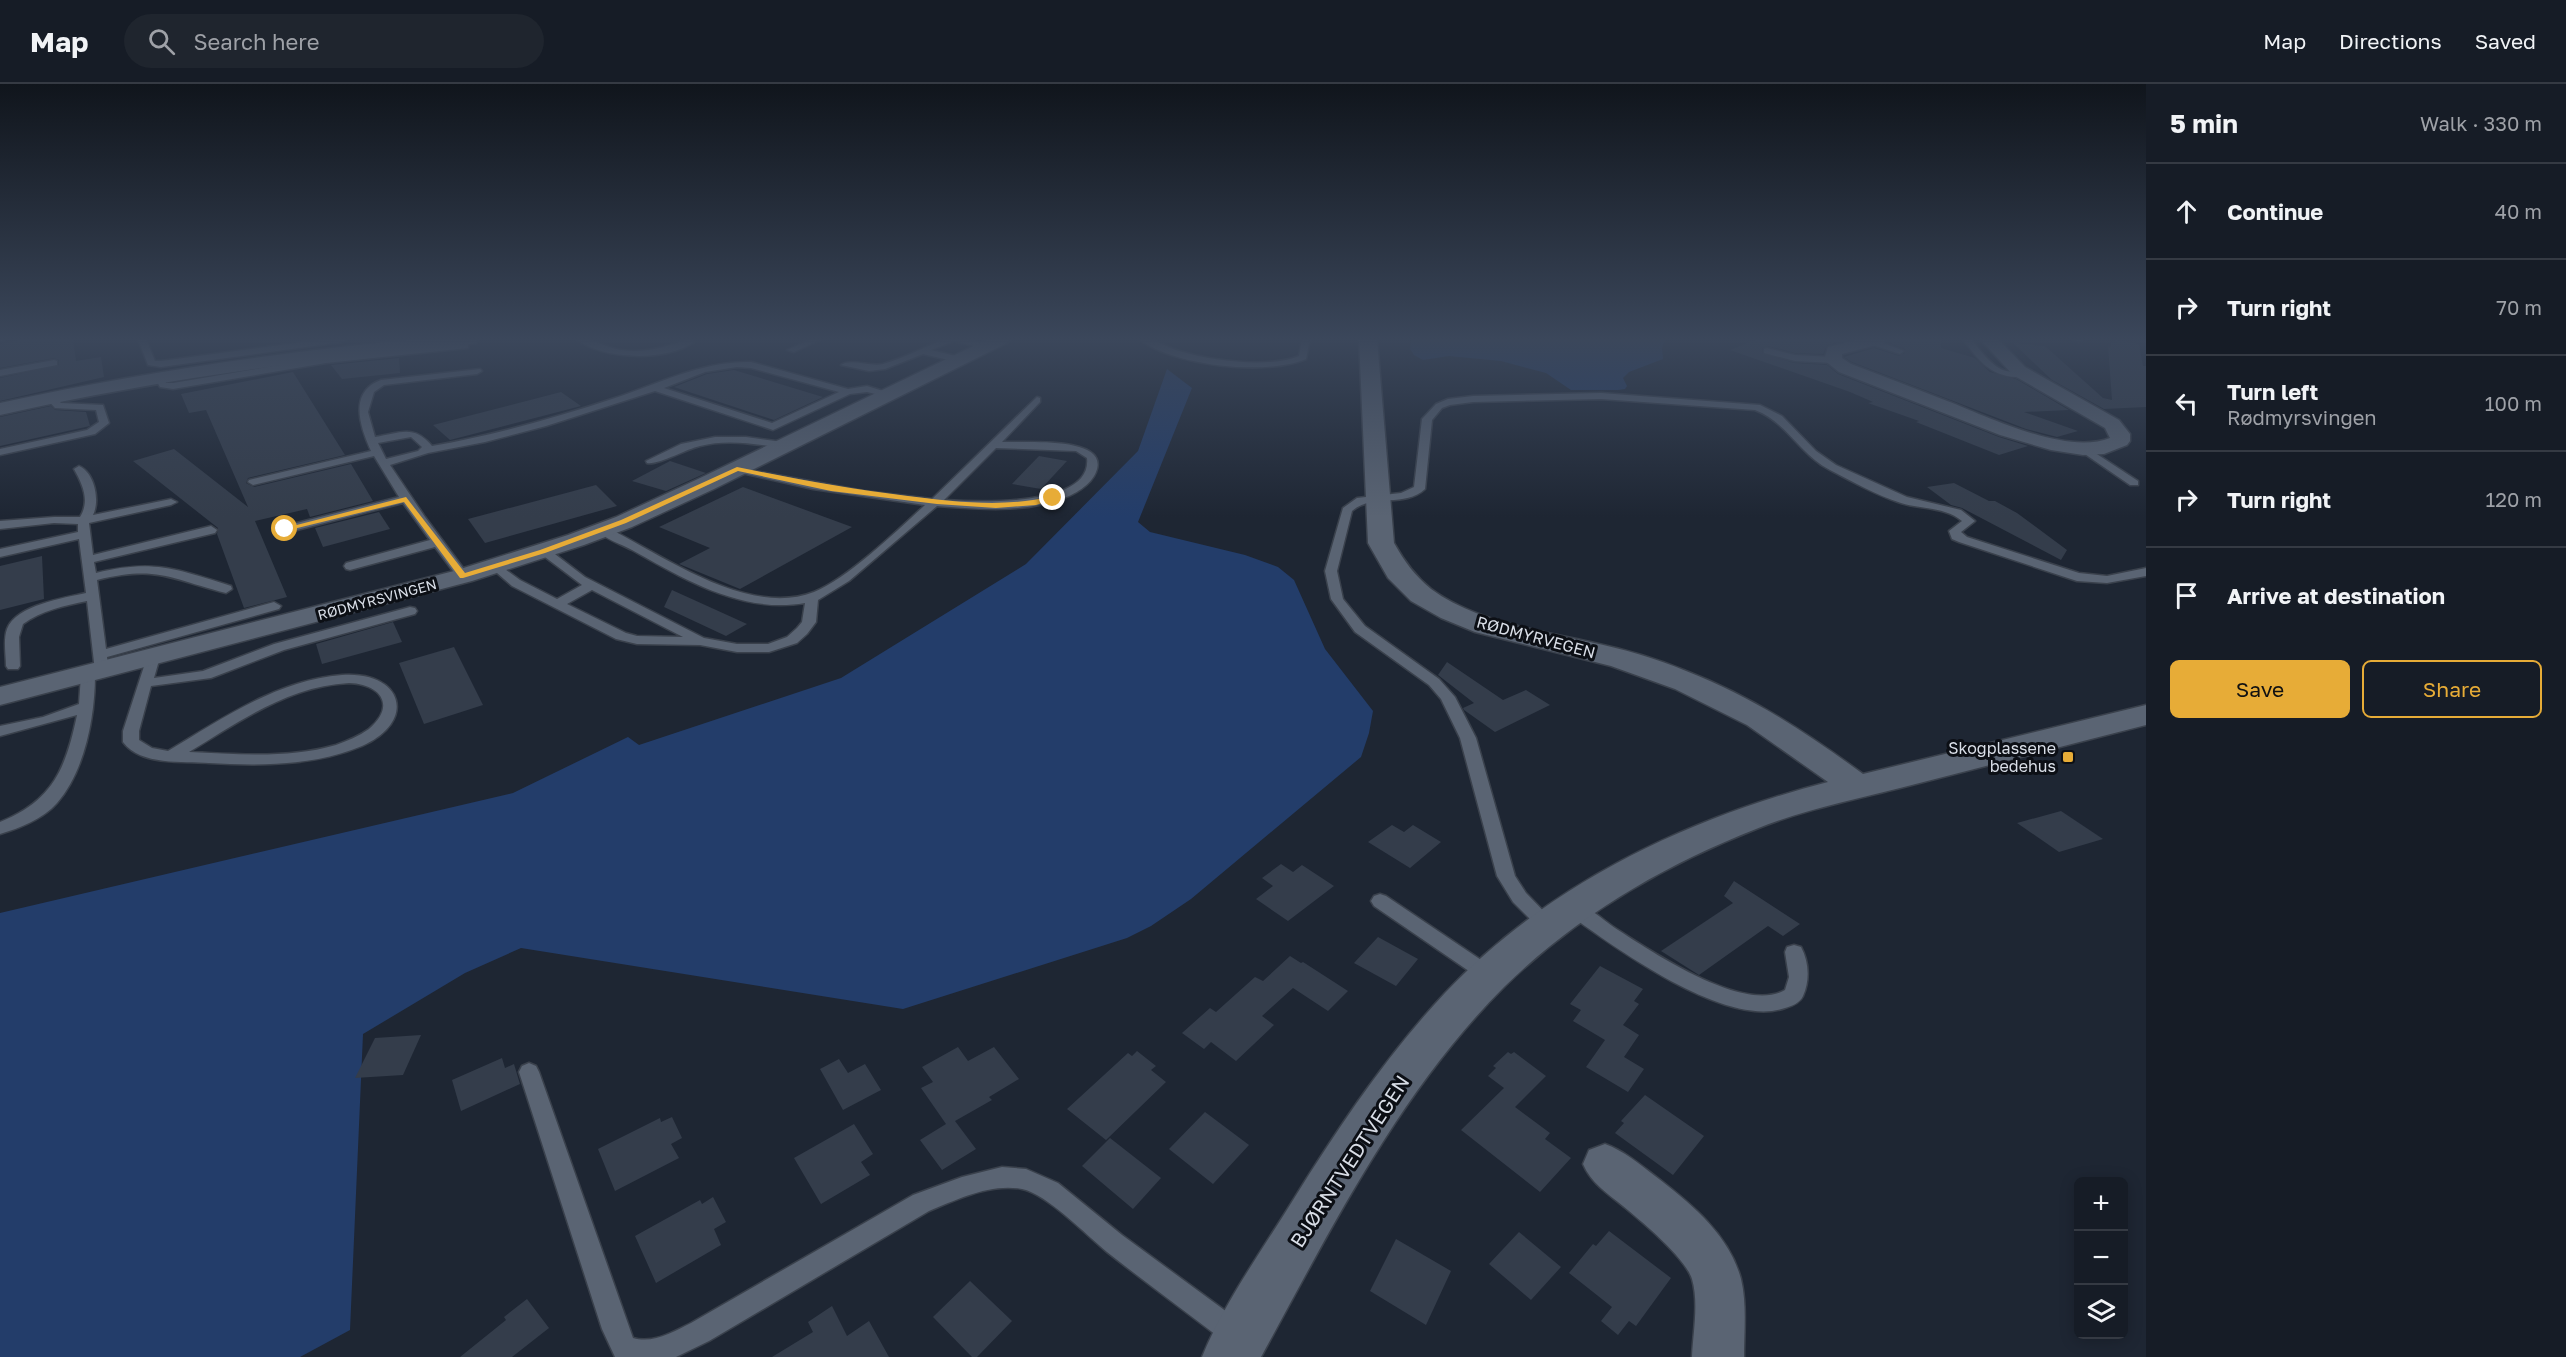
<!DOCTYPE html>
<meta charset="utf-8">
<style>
:root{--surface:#161c26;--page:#1f252e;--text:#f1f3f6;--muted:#9ea1a7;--line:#353a43;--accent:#e7ac37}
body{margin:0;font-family:"Golos Text",sans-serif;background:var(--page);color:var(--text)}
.controls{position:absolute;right:18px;bottom:18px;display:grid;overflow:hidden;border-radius:9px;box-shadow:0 3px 15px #0003}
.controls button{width:54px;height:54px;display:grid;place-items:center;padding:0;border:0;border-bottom:2px solid var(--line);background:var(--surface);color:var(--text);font:30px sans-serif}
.stop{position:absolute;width:18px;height:18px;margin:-14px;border:4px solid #e7ac37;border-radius:50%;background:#fff}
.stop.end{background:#e7ac37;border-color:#fff;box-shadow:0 2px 6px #0008}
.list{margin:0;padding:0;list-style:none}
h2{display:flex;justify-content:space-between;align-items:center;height:78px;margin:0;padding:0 24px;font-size:26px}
h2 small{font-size:20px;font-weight:400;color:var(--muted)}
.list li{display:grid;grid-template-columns:39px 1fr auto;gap:18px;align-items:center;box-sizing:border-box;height:96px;padding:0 24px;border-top:2px solid var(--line)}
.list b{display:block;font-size:22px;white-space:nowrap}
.list p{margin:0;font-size:20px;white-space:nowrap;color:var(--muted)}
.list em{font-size:20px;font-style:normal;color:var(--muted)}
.actions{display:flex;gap:12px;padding:18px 24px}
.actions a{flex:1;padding:14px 0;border:2px solid var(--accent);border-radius:9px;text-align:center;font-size:21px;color:var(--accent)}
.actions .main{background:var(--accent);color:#111}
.icon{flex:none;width:33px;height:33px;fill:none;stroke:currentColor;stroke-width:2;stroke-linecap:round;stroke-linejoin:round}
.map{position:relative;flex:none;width:2146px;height:1273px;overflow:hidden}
header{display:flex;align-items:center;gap:36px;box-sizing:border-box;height:84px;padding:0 30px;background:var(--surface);border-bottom:2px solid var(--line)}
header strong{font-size:28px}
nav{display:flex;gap:33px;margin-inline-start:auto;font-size:21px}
.search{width:420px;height:54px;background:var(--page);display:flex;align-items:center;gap:15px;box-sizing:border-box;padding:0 21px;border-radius:33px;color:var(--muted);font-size:22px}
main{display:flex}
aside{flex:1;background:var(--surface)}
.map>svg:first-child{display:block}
.green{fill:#233d6a}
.building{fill:#343d4b}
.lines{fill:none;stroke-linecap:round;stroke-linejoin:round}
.lane-casing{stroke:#3a414c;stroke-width:3}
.street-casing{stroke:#3a414c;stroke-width:3}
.secondary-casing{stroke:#3a414c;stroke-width:3}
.lane{fill:#5a6473;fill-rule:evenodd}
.street{fill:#5a6473;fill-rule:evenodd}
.secondary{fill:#5a6473;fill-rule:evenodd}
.route{fill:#e7ac37}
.poi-dot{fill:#e7ac37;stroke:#0c0f15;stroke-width:2}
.labels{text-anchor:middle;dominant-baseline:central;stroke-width:6;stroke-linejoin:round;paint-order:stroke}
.far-street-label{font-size:14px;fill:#d9dee7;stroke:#0c0f15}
.street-label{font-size:16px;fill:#d9dee7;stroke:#0c0f15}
.poi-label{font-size:16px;fill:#d9dee7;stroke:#0c0f15;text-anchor:end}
.near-street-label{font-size:20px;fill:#d9dee7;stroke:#0c0f15}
</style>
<header>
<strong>Map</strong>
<div class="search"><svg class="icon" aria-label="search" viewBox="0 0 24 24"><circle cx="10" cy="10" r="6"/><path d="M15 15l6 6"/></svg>Search here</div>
<nav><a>Map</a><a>Directions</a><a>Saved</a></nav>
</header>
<main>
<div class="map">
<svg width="2146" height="1273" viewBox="0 0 2146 1273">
<rect width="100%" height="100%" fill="#1e2633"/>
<g class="green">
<polygon points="1411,255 1665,255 1662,264 1663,275 1629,288 1623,294 1627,302 1625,305 1618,306 1571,306 1546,289 1501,277 1449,272 1423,276 1414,271 1410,265"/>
<polygon points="1167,285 1192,304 1138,438 1150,448 1245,471 1278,483 1294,496 1325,565 1373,627 1369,649 1361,673 1191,815 1151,842 1127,854 903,925 521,864 465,889 363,950 350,1246 300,1273 0,1273 0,829 513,709 628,653 639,661 841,594 1026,480 1138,367"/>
</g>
<g class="building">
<polygon points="17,255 73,255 76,277 101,273 104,293 0,317 0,294 59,281 59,276 54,274 0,284 0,260 17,257"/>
<polygon points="1758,255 1852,255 1827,261 1823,270 1795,269 1768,262 1762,264 1762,269 1794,279 1827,281 1838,290 1999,353 2028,362 1999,371 1916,338 1919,337 1868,319 1873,318 1850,308 1730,266"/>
<polygon points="1889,255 1941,255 1941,264 1975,274 1990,288 2016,295 2069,326 2024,328 2078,347 2057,353 2026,345 1852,278 1844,273 1874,264 1899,272 1905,269 1905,265 1887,258"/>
<polygon points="2115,256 2139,260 2143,282 2146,282 2146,323 2104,325 2052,296 2013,259 2045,262 2103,314 2112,316 2108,262 2111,263 2111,258 2115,259"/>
<polygon points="399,274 400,289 342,295 331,281"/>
<polygon points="734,286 823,313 774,336 674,303 707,290"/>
<polygon points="293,288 345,371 248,394 246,399 254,403 351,380 373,417 310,433 307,425 255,437 287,513 244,524 217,450 218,444 133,377 174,365 248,423 206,326 189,329 181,310"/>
<polygon points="561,308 581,322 450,356 433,341"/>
<polygon points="51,322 55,326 86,328 90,342 0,362 0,333"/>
<polygon points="1039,372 1067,377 1041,405 1012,400"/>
<polygon points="670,377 706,389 666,407 632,397"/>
<polygon points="1954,399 1989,417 1995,417 2017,429 2067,466 2061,476 1962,424 1951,421 1927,403"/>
<polygon points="596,401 617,422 485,459 468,435"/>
<polygon points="743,403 852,443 740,505 679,480 710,464 659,443"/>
<polygon points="379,428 390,445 323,463 315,444"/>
<polygon points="42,472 44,515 0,526 0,482"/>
<polygon points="672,506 747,540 726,552 664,523"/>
<polygon points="393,538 402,558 322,580 316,560"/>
<polygon points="454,563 483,621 424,640 399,579"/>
<polygon points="1447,578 1503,616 1526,606 1550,621 1495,648 1464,626 1463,624 1474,619 1438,591"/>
<polygon points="2061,727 2103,755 2059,768 2017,739"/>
<polygon points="1392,741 1404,748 1413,741 1441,758 1410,784 1368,758"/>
<polygon points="1281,780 1293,788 1302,781 1334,802 1288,837 1256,815 1273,802 1262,794"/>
<polygon points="1734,797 1800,840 1783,852 1768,842 1699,891 1661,867 1733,819 1724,812"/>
<polygon points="1378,853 1418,875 1396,902 1354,879"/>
<polygon points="1290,872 1301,879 1303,878 1348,907 1328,927 1293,904 1262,932 1274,941 1236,977 1211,958 1204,965 1182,949 1210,924 1216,928 1255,893 1263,897"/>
<polygon points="1600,882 1643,905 1634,917 1639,920 1623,941 1639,951 1624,973 1644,985 1628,1008 1586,983 1605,956 1573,937 1581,926 1570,920"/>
<polygon points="421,951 403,991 355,994 375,954"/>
<polygon points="958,963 968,977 994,963 1019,995 989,1013 992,1016 955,1037 976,1065 942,1086 920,1056 946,1040 921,1004 933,998 922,983"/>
<polygon points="1137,967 1156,982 1151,986 1166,998 1106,1056 1067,1025 1128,969 1132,972"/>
<polygon points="1508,968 1511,970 1514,968 1546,992 1515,1023 1550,1049 1545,1055 1571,1074 1540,1108 1461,1046 1504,1004 1488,992 1496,984 1493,982"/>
<polygon points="502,974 505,984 514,980 520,1000 461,1027 452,996"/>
<polygon points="839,975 848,989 865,980 881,1006 843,1026 820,985"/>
<polygon points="1645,1011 1704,1052 1673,1091 1615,1049 1624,1039 1621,1037"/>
<polygon points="1205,1028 1249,1061 1213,1100 1169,1065"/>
<polygon points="672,1033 682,1054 671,1060 679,1074 615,1107 598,1065 660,1034 661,1038"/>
<polygon points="854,1040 873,1070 861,1078 870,1091 821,1120 794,1074"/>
<polygon points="1110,1054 1161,1094 1133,1125 1082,1082"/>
<polygon points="713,1113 726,1138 714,1145 721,1161 656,1199 635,1152 700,1116 702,1120"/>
<polygon points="1609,1147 1671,1194 1636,1242 1629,1237 1618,1251 1601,1237 1612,1223 1569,1189 1593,1160 1596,1162"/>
<polygon points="1519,1148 1561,1183 1531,1216 1489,1180"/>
<polygon points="1396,1155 1451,1187 1426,1241 1370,1207"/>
<polygon points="970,1197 1012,1237 977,1273 972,1273 933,1233"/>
<polygon points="527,1215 549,1244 512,1273 460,1273 506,1236 504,1233"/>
<polygon points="832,1222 847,1252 869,1237 889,1273 772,1273 813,1248 808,1238"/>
</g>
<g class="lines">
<defs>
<g id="lane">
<polygon points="0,255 5,255 0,258"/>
<polygon points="138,255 146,255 155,277 161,277 326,255 346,255 342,258 161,283 148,281"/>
<path d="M576,255C591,254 605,263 621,266C645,270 667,262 690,255L694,258C666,278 603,276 576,255Z"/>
<polygon points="811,255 822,255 794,268 787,266"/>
<path d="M944,255H966L990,262L986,265L954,257L931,266L960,273V277L957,278L923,270L885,285L869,287L841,281C851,274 870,283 883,280C904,274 925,263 944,255Z"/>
<path d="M1139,255C1155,254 1167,264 1183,268C1213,277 1270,284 1299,272L1302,255H1310L1306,275C1266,292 1173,282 1139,255Z"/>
<polygon points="1867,255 1873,255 1904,267 1900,270 1867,259"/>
<path d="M1963,255H1971C1979,265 1993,284 2006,287C2015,289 2023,286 2030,291C2025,294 2022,294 2016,293C1990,292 1977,275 1963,255Z"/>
<polygon points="2073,255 2083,255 2079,258"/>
<polygon points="465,259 468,260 468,264 326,279 173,305 160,303 154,293 162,291 166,299 173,299 326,273"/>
<polygon points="1767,264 1795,271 1833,273 1837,276 1833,279 1795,277 1764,269 1764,265"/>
<polygon points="54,276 57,277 57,281 0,292 0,286"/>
<path d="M751,278L848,305L867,302L893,310L888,313L867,308L850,310L773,346L655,307L546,342L485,358L428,369L390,381L425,433L469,492L463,496L459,495L435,463L350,486L346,485L344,482L346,479L430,456L403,419L285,449L281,447V443L399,413L374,372L253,401L248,398L249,396L371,367C360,343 348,308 381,296L480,285L482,287L477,290L384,301L374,308L368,328L375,353C400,349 414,340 432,362C495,351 555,334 615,314C660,299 702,277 751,278ZM737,283L751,284L839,308L772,339L664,304L705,288ZM411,353L422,363L418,367L386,375L378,359Z"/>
<path d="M1601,309L1760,321L1782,332L1816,367L1836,381L1907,413L1961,426L1975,437L1961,448L1967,453L2079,489L2107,492L2146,484V492L2107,499L2077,497L1959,458L1952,455L1949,447L1962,437C1946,423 1920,425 1901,419C1876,411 1853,398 1830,386C1800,371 1787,338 1755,326L1601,315L1473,318L1450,321L1442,324L1432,336L1425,405C1405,424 1372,409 1352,427L1337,487L1343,515L1365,542L1439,595L1455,613L1476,654L1515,792L1526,809L1558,842L1556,847L1549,849L1542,847L1513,818L1497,792L1460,654L1441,615L1429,601L1355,548L1331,515L1325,487L1343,424L1357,414L1401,409L1414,403L1422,335L1436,320L1448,315L1473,312Z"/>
<polygon points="48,312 54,312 61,319 103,321 109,339 95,350 0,371 0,365 87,346 99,338 96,326 55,324 46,314"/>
<path d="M1037,313L1040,314V318L1002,358C1022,359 1111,351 1096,388C1091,401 1074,411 1061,415C1023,429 977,425 937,422L849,497L818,516L816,538L807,550L797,559L769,568H737L700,561L637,560L616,555L512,502L489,482L495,478L520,496L557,515L582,501L537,467L543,463L547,464L585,493L704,554L737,560H768L787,553L797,544L802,538L805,519C742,530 684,495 632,466C621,460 605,455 596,446L602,442L606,443C663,471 748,534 814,508C847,495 898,446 925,421L813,405L733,387V383L864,407L932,415ZM996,364L1076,367L1087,374C1093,424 975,418 944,416ZM592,506L683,553L637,552L626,549L567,520Z"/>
<path d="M715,353H746L783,358L788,361L783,364C755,360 727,355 700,362C686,365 659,381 647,379L646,377L681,360Z"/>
<polygon points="2083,361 2138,397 2138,401 2130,401 2079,366 2079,362"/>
<path d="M79,382C95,389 100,417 93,431L171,415L177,418L171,421L89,439L93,471L211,442L217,446L215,449L94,478L96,489C153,475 176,485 231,502L232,505L226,509C170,495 158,481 97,496L106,565L274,518L281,522L279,525L107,573L109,587L102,591L95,587L87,517C64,522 42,526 23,540L19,553L20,582L18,585H8L6,582C6,571 3,556 7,545C16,521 64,514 86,509L79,455L0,473V465L78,448V440L54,439L0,445V437L54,433H80C90,417 83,401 74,385Z"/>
<path d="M410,523L415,524L417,527L415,530L284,566L211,594L151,602L139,647V656L152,664L168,667C222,635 277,596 342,591C404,587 417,638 362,662C315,682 259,682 209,679C183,677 141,682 123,658V647L148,570L153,569L160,573L154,594L203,587L274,560ZM349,599C380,600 397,621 369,645C359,652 347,657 336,661C288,675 237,670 189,668C239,638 288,602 349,599Z"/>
<path d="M88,587L95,591C95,632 85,687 57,719C43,735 20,744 0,750V738C53,717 66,684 77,631L0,652V642L43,633L79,620L81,591Z"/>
<polygon points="1380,810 1386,812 1496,886 1499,891 1496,896 1489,898 1482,896 1374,822 1371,817 1374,812"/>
<path d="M1573,817C1588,822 1602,835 1615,844C1652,868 1744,930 1785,906L1789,893L1785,868L1787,863L1794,861L1801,863C1809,878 1810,896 1803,912C1800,919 1792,922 1785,924C1726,945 1614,863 1567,829L1564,824L1567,819Z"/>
<path d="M529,979L536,982L539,988L633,1254C653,1260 673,1248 691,1239L913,1111L962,1093L1002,1083L1026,1085L1058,1099L1122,1151L1242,1239L1246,1248L1242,1257L1233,1261L1224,1257C1185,1227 1145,1198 1107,1168C1086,1151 1047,1110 1022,1105C991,1099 958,1115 929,1127L709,1257L676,1273H615L602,1245L519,988L522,982Z"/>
</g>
<g id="street">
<path d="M419,255H479L476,259L470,260C312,275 155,296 0,331V319C138,289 278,268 419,255Z"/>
<polygon points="988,255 1010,255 1007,259 714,405 632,443 584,461 472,497 0,621 0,603 454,487 568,451 616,433 698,395"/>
<path d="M1860,255H1887L1884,259L1842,270V274L1851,280C1882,292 1912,303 1942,315C1985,331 2065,372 2110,354L2105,344L2013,291L1980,255H1998L2025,283L2119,336L2130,350V357L2127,361L2104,370L2083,371L2051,366L2000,351L1839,288L1824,276L1828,263Z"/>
<path d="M1605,1060C1624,1067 1638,1079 1655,1092C1690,1119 1729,1150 1741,1195C1747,1220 1744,1248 1744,1273H1692C1693,1249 1699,1219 1692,1195C1685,1173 1641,1137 1623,1122C1607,1109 1591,1099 1583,1080L1589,1066Z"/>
</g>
<path id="secondary" d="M1359,255H1377L1394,459C1404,477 1415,492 1431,505C1476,538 1537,546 1590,558C1623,565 1655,574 1686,587C1751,612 1807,649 1863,690L2146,621V641C2064,662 1982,683 1900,704C1852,716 1803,726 1756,745C1664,781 1575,833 1504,903C1399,1008 1331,1145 1261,1273H1202C1225,1217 1263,1165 1295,1113C1340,1041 1387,971 1445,909C1547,801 1685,735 1828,698L1747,641L1675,605L1611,582L1475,548L1441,534L1411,517L1388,494L1368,459Z"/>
</defs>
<use href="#lane" class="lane-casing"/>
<use href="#street" class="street-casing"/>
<use href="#secondary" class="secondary-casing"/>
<use href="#lane" class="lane"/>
<use href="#street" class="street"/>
<use href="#secondary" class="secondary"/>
</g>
<linearGradient id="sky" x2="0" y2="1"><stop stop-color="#10151c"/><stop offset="0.59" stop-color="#3b475b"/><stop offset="1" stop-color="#3b475b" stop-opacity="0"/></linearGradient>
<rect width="2146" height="433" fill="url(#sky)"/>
<path class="route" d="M737,383C795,395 849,405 908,412C956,418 1006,424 1053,412L1057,414L1036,421L996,424L937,420L831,407L738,387L626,439L545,469L463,494H460L404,418L285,447L281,445L406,413L465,489L540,466L621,436Z"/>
<rect class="poi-dot" x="2062" y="667" width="12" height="12" rx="3"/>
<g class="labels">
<g class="far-street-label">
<text transform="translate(377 515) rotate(-15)">RØDMYRSVINGEN</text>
</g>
<g class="street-label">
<text transform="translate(1536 553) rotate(15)">RØDMYRVEGEN</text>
</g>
<g class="poi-label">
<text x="2056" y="664">Skogplassene<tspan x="2056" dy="18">bedehus</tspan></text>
</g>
<g class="near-street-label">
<text transform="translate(1349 1077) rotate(-57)">BJØRNTVEDTVEGEN</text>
</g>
</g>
</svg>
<div class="controls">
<button>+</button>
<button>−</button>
<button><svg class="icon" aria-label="layers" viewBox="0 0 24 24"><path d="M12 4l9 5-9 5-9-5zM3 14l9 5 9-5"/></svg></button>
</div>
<div class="stop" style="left:285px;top:445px"></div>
<div class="stop end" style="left:1053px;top:414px"></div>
</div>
<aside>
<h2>5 min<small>Walk · 330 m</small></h2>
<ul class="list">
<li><svg class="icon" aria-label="ahead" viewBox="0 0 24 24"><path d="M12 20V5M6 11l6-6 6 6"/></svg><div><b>Continue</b></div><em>40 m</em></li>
<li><svg class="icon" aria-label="right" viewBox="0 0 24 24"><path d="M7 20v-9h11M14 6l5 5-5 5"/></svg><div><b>Turn right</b></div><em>70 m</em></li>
<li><svg class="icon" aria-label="left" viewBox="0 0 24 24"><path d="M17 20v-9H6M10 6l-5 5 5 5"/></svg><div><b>Turn left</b><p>Rødmyrsvingen</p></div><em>100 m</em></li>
<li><svg class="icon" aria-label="right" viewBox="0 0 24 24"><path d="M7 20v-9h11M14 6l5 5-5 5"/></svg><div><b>Turn right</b></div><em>120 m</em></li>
<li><svg class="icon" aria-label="arrive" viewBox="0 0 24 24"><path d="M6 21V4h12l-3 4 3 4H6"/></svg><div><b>Arrive at destination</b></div></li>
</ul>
<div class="actions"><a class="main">Save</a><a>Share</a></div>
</aside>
</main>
